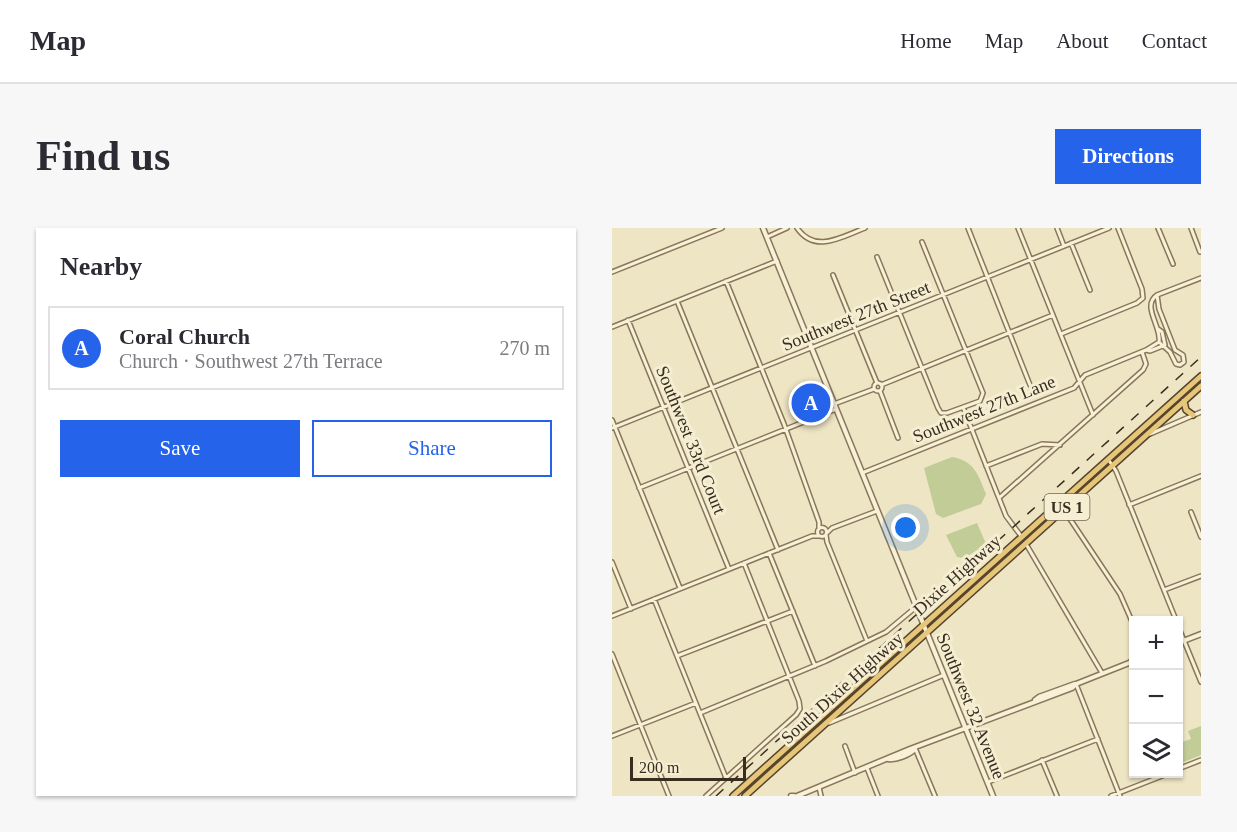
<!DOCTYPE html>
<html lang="en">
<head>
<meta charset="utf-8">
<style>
  :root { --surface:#fff; --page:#f7f7f7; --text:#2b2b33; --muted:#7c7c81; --line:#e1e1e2; --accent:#2563eb }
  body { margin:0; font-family:"Times New Roman",serif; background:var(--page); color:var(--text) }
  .controls { position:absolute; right:18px; bottom:18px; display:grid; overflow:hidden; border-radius:0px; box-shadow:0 2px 4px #0004 }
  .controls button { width:54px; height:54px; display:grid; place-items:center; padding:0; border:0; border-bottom:2px solid var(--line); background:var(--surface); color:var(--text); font:30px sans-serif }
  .scale { position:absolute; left:18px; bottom:15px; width:116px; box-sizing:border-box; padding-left:6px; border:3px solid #382d1e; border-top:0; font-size:16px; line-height:21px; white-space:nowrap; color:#382d1e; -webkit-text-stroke:4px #f5eed3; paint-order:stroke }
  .you { position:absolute; left:294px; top:300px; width:21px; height:21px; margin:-15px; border:4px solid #fff; border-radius:50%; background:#1a73e8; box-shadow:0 0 0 9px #1a73e833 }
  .badge { display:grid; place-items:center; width:39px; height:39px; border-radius:50%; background:var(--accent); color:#fff; font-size:20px; font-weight:700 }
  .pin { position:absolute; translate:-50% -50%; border:3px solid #fff; box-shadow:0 2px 6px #0006 }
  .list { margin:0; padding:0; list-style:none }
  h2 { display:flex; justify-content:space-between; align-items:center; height:78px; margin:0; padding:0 24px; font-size:26px }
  h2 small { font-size:20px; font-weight:400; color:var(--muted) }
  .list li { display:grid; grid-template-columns:39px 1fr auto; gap:18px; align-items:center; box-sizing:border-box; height:84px; margin:0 12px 12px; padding:0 12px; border:2px solid var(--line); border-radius:0px }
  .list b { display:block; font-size:22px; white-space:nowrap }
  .list p { margin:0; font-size:20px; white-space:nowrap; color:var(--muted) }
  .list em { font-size:20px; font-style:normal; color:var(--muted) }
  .actions { display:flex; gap:12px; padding:18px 24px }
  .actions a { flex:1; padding:14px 0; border:2px solid var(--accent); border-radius:0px; text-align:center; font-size:21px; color:var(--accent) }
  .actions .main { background:var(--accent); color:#fff }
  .icon { flex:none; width:33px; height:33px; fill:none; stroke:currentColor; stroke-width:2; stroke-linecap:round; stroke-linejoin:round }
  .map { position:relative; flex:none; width:589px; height:568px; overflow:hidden; border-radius:0px }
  header { display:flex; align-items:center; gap:36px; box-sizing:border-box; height:84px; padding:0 30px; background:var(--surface); border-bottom:2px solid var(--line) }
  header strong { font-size:28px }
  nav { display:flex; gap:33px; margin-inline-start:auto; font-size:21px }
  .intro { display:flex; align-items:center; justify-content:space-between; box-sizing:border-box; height:144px; padding:0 36px }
  h1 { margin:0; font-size:42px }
  .button { padding:15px 27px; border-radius:0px; background:var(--accent); color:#fff; font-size:21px; font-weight:700 }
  main { display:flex; gap:36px; padding:0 36px }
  aside { flex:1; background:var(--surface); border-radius:0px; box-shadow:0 2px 4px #0004 }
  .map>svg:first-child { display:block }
</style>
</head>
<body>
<header>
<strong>Map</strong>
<nav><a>Home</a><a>Map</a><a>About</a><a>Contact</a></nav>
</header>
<div class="intro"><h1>Find us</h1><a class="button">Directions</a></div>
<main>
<aside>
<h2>Nearby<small></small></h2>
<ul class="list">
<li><span class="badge">A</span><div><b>Coral Church</b><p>Church · Southwest 27th Terrace</p></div><em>270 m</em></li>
</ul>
<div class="actions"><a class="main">Save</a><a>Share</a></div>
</aside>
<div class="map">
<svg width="589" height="568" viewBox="0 0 589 568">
  <rect width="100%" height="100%" fill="#eee5c4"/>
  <path fill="#c1cc97" d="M340,229C363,233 366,247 374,266L369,276L331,290L324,286L312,240Z
    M365,295L374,316L353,330L345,329L334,307Z
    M589,498V527L567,536V515L579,511L576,503Z"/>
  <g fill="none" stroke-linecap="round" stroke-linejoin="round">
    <defs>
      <path id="minor" d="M185,0C203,26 229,9 253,0
        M356,0L418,157
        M406,0L481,187
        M445,0L452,18
        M546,0L561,36
        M579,0L588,24
        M155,9L175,0
        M459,15L478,62
        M265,29L326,180L329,185H335L368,173L371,165L310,14
        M0,44L110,0
        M221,47L265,155
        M114,53L172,196L207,294V301
        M545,67L547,81L563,122L571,127L572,134L568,137L564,136L558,124L547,114
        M65,73L166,322
        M16,92L117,341
        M0,99L165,33
        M546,101L550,104L553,117L538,123L534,122L547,114
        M449,106L525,75L531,70L530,61L506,0
        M547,114C550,99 529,78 545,67L589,50
        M262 159a4 4 0 1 1 8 0a4 4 0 1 1-8 0Z
        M269,157L441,87
        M268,163L286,210
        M222,176L262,161
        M351,179L394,288L409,308
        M0,192L68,360
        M0,200L497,0
        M538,206L589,184
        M496,231L504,243L564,392
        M374,238L430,216L448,217
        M250,245L462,160L473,147L534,122
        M27,260L224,181
        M387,270L531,142L534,136L530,124
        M517,277L589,248
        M452,282L508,366L522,398
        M579,284L589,309
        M205.5 304a4.5 4.5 0 1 1 9 0a4.5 4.5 0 1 1-9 0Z
        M215,305L220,300L265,283
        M214,307L215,314L255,413
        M414,316L490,445
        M157,325L203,438
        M0,334L19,381
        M552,362L589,348
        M42,371L114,550
        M0,388L200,308H207
        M566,398L589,454
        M0,426L57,568
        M65,428L181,383
        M518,434L522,443
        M464,456L508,568
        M88,485L214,433L274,404L304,379
        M217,495L332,447
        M0,508L84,475
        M233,518L243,545
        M303,520L323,568
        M430,532L445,568
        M255,540L266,568
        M566,541L589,532
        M376,554L486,511
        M207,559L209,568
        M94,568L184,487L188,481L187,473L132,335
        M499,568L555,546"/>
      <path id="tertiary" d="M151,0L381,568
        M566,415L589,406
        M423,472L427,469L463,456
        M276,531C284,532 297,527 303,521
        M179,568H182
        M185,568L298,521L460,460L464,456L522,433"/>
      <path id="trunk" d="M572,173L574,182L581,187
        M121,568L589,148
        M133,568L589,158"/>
    </defs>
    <use href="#minor" stroke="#88775a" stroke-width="6"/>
    <use href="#tertiary" stroke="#88775a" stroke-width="7"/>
    <use href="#trunk" stroke="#56442e" stroke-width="8"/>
    <use href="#minor" stroke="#f8f1d7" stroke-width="3"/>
    <use href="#tertiary" stroke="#f8f1d7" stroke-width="4"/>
    <use href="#trunk" stroke="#e6c678" stroke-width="5"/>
    <path stroke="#382d1e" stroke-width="1.5" stroke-dasharray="10 10" stroke-linecap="butt" d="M104,568L589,129"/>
  </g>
  <g text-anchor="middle" stroke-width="6" stroke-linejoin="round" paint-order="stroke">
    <rect fill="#f5eed3" stroke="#716754" stroke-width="1.5" x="432.5" y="266" width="45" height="26" rx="4.5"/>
    <g font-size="16" font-weight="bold" fill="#382d1e">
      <text x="455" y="285">US 1</text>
    </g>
    <g font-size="18" fill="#382d1e" stroke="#f5eed3">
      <text transform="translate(244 88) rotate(-22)" y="6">Southwest 27th Street</text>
      <text transform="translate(372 181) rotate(-22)" y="6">Southwest 27th Lane</text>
      <text transform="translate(79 212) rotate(68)" y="6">Southwest 33rd Court</text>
      <text transform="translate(345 347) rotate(-42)" y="6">Dixie Highway</text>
      <text transform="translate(230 460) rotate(-42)" y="6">South Dixie Highway</text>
      <text transform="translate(359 478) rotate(68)" y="6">Southwest 32 Avenue</text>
    </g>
  </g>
</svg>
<div class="controls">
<button>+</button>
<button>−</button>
<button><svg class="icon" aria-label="layers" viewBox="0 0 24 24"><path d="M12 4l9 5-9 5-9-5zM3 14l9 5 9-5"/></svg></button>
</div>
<div class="scale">200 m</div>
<div class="you"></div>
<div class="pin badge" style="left:199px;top:175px">A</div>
</div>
</main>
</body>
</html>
